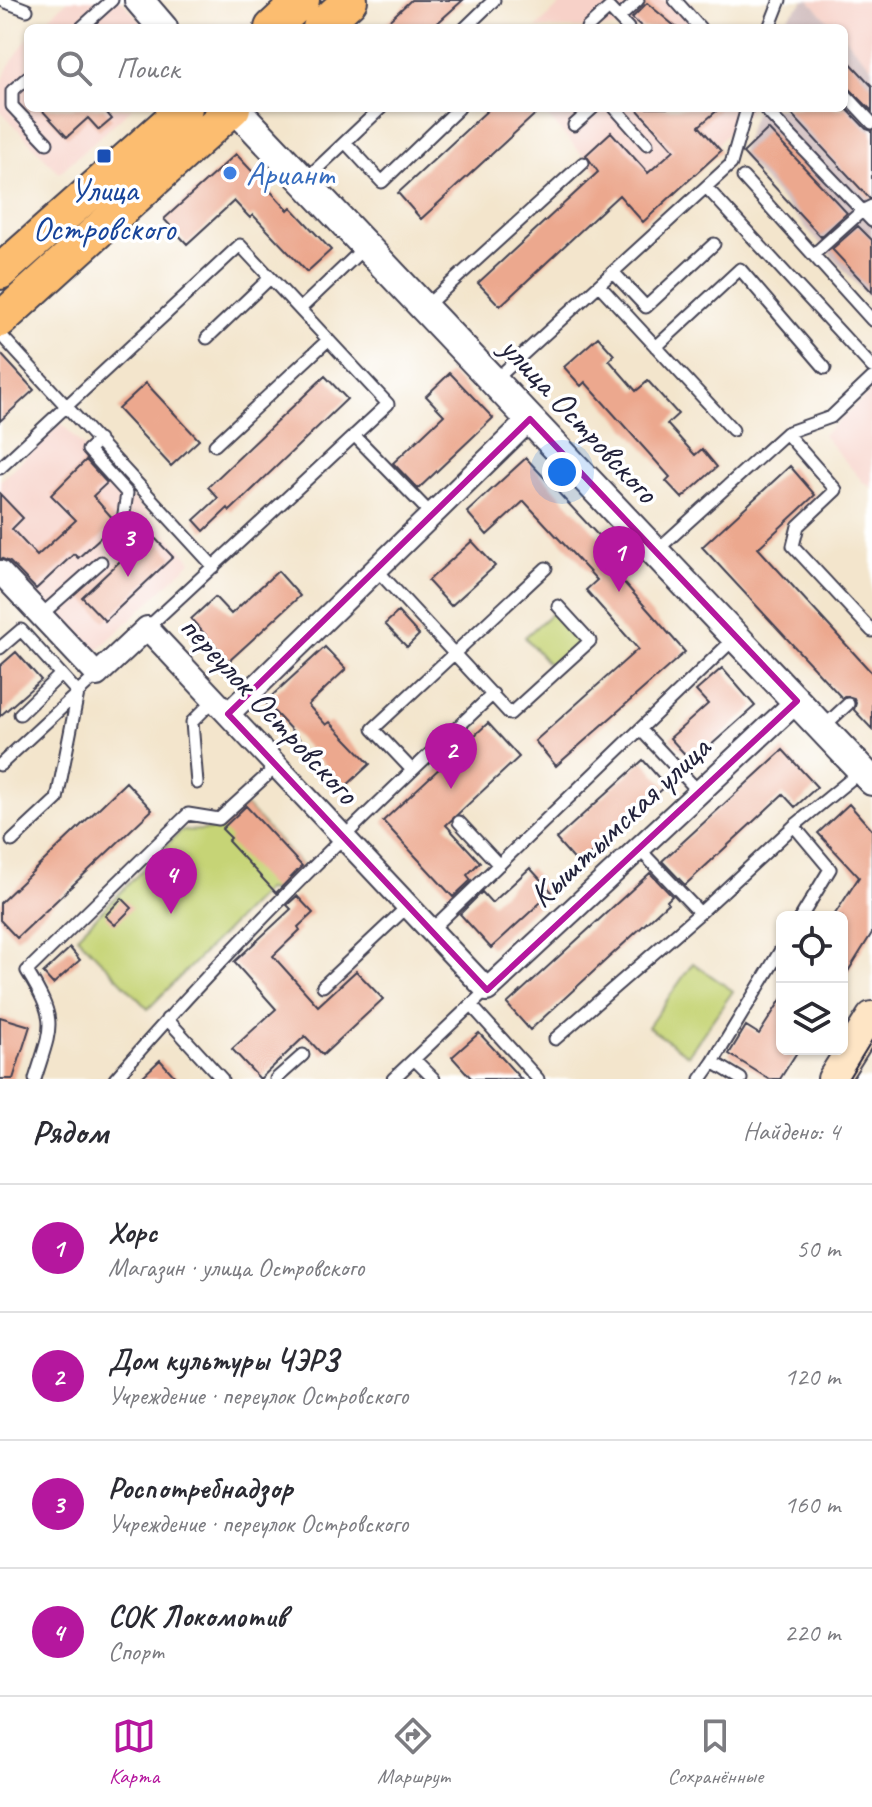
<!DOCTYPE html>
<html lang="ru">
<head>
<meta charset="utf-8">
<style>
  :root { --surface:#fff; --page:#f7f7f7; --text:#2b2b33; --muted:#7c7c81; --line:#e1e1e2; --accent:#b5179e }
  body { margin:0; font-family:Caveat,sans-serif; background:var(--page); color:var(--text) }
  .controls { position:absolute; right:24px; bottom:24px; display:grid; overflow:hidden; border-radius:12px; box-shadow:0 2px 6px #0004 }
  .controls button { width:72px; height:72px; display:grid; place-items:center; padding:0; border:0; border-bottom:2px solid var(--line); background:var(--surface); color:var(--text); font:40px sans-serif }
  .you { position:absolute; left:562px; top:472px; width:28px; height:28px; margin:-20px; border:6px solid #fff; border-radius:50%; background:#1a73e8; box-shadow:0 0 0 12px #1a73e833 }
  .badge { display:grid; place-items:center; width:52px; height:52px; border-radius:50%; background:var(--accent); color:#fff; font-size:26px; font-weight:700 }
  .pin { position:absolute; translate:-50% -66px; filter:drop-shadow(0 2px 4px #0008) }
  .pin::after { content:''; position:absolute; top:42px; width:28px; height:24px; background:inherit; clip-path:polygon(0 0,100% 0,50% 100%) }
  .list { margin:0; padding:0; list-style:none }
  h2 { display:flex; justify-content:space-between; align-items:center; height:104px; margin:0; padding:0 32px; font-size:34px }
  h2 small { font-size:26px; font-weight:400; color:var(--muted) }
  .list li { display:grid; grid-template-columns:52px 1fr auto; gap:24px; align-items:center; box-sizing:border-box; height:128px; padding:0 32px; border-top:2px solid var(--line) }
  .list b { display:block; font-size:30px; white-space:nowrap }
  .list p { margin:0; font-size:26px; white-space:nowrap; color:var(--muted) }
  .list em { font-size:26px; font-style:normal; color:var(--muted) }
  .icon { flex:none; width:44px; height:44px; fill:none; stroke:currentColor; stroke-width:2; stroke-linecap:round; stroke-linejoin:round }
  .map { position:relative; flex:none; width:872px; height:1079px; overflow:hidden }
  .search { position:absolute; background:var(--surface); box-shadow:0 2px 6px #0004; left:24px; right:24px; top:24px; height:88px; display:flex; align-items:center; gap:20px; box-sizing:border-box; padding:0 28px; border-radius:12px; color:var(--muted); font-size:30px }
  .sheet { height:616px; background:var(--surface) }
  nav { display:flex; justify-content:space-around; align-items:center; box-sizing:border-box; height:112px; border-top:2px solid var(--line); background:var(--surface); font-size:22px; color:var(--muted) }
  nav a { display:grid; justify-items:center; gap:4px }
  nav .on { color:var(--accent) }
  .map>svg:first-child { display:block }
</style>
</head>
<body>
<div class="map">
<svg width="872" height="1079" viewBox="0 0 872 1079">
  <rect width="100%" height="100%" fill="#fff"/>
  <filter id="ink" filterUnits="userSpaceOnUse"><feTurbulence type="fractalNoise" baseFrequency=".0125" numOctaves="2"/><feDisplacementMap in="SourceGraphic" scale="16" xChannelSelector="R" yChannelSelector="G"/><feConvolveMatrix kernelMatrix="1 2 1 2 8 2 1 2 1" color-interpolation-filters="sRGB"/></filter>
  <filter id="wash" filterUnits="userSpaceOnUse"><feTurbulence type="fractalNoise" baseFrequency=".006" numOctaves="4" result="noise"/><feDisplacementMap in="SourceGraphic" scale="32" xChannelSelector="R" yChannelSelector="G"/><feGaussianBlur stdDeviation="1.8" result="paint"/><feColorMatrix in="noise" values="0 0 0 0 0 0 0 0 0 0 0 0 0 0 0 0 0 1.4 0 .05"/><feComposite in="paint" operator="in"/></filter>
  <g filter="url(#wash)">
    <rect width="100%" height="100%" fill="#f3e5cc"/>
    <path fill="#f7d1c8" d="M68,0H121L147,28H37Z
      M565,0H688L713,28H536Z
      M809,0H872V67L844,37V28H835Z
      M28,38V108H132L59,173L0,110V87L8,67Z
      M540,108H752L643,222Z
      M872,390V487L863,482L823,435Z
      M61,423L192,561L93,655L0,558V481Z"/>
    <path fill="#d2bfc0" d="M805,0H809L835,28H783L787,17Z
      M844,37L872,67V301L740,154L756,108H844Z"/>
    <path fill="#c6d476" stroke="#747b58" stroke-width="2" d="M554,611L581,640L551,667L525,637Z
      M246,806L302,866L275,891L266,890L148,1009L77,936L181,831L222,829Z
      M693,963L733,991L688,1055L648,1027Z"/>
    <g id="blocks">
      <path fill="#eca88e" d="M411,0H463L432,28H381Z
        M647,3L677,28H643L632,18Z
        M844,56L872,86V111L844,83Z
        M40,108H103L112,119L99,130L88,118L67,137Z
        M490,108H542L421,219L398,193Z
        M636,108H720L699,126L721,151L643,222L619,195L500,306L478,283L598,172L586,155L611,132L648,173L674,150Z
        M786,108H846L866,129L872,131V198H869Z
        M768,129L847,213L821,237L743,153Z
        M236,154L288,210L291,207L331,250L307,272L253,215L250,218L234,201L187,244L164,219Z
        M858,226L872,240V292L832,249Z
        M598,337L614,355L609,360L636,391L648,381L678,414L667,424L695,455L702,449L717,467L682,498L666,481L670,477L585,382L581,386L564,367Z
        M0,353L34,390L0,421Z
        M450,373L493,418L418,489L393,463L444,415L426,396Z
        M325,376L347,399L230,511L228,508L204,531L194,520L218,498L208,487Z
        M146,383L199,440L171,466L118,409Z
        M526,458L607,545L598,553L685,652L556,766L535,741L638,649L586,590L597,580L524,501L487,535L467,512Z
        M86,460L107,483L93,496L114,520V525L78,558L74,554L36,589L10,562L0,558V494L23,518L12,529L37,556L76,520L51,495Z
        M790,466L815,495L758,548L872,673V729L854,710L856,703L854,698L847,696L842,698L702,547Z
        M150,533L173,557L105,621L82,597Z
        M472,541L495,566L451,606L428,581Z
        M278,571L300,596L229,661L191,619L215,597L231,614Z
        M398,612L419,635L407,647L385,624Z
        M325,647L346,669L308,705L326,725L330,722L370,764L345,787L265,702Z
        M16,652L41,680L0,716V666Z
        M722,668L755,706L692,762L670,738L708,704L696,691Z
        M488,723L519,757L446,825L480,862L467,875L471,880L453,897L383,821Z
        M783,750L817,787L795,807L783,794L685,885L662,861Z
        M643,760L666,786L579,865L556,839Z
        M126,782L152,810L17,938L0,920V903Z
        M849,804L872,830V933L842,981V917H833L859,877L818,833Z
        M246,806L302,866L276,893L228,841L231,838L222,829Z
        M170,850L180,860L164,877L153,867Z
        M530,868L552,892L491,948L460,914L482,892L492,903Z
        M650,873L672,896L667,901L668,903L530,1030L507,1004Z
        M297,896L313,913L298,927L300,930L273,956L318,1006L356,971L383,999L323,1055L305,1036L260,1079L232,1049L276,1009L234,962L291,909L287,905Z
        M122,898L132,908L115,925L105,916Z
        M70,948L80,960L53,984L43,973Z
        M782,998V1049H799L780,1079H769L729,1054L746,1026L759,1034Z
        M0,1017L30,1026L13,1079H0Z
        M479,1033L493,1048L521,1079H472L452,1057Z
        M160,1060L177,1079H140Z"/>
    </g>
  </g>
  <g filter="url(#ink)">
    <use href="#blocks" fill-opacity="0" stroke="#413f51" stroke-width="2"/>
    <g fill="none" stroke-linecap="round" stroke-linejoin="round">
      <defs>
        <path id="service" d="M1,0L27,10
          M675,0L700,28
          M619,18L638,0
          M81,28L112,0
          M465,28L494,0
          M587,28L609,8L628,28
          M769,28L780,0
          M28,77L12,91V106L47,143
          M844,93L872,123
          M615,108L647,144
          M765,109L872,221
          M574,125L593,108
          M345,142L382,182L459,108
          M743,177L872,320
          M305,180L381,108
          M706,187L872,367
          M813,255L862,211L872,206
          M613,272L646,307L714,244
          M599,285L733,430
          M425,307L583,163
          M300,309L366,246
          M0,334L214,567
          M207,338L270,278
          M656,347L740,269L825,368
          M495,380L731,164L747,108
          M786,433L836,490L798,526L793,546L872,631
          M354,435L432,515
          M99,440L88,450L127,493L122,527
          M215,445L328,340
          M0,468L240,245L388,404L147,628
          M656,551L786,433L831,417L872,378
          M376,569L510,714L590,641L558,606
          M40,616L101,562
          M0,648L21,630L78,693L57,799L12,841
          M20,714L61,674
          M822,728L848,704
          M640,729L699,792
          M0,765L97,675
          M412,770L373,729L546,568
          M197,783L192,722L215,699
          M459,822L499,865
          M639,849L700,913L794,826
          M801,917L830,869L794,826L861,771
          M431,930L736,637
          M323,986L408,906
          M471,1005L538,1079
          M167,1019L222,1079
          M555,1039L700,913
          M414,1059L434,1079
          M713,1062L782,948
          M35,1079C52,1025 58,1022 27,971L188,814L219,819L277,766
          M115,1079C233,942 362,817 493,694
          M276,1079L303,1055
          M393,1079L487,990
          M701,1079L713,1062L741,1079"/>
        <path id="minor" d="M0,572L97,675L147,628L487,990L797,701
          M228,714L530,419"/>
        <path id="tertiary" d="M139,0L163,28
          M235,108L872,781"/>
        <path id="secondary" d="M833,1079L872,1017"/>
        <path id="primary" d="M272,28L302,0
          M320,28L350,0
          M0,272L185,108
          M0,320L233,108"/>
      </defs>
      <use href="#service" stroke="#413f51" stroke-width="15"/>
      <use href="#minor" stroke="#413f51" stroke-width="26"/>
      <use href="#tertiary" stroke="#413f51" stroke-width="32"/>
      <use href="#secondary" stroke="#413f51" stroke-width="34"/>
      <use href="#primary" stroke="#413f51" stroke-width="38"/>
      <use href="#service" stroke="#fff" stroke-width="11"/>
      <use href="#minor" stroke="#fff" stroke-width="22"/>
      <use href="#tertiary" stroke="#fff" stroke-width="28"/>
      <use href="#secondary" stroke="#fee5c5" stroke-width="30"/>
      <use href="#primary" stroke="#fcbd6f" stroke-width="34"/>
      <path stroke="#22223b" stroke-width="2" d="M848,1079L872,1040"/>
    </g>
  </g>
  <path fill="none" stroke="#b5179e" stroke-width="6" stroke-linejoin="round" d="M530,419L797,701L487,990L228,714Z"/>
  <rect fill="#1a4fb4" stroke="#fff" stroke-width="3" x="96" y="148" width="16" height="16" rx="4"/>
  <circle fill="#3f7fe0" stroke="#fff" stroke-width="3" cx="230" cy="173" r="8"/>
  <g text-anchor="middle" stroke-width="7" stroke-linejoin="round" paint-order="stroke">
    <g font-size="34" fill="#366cbe" stroke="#fff" text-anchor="start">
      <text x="246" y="185">Ариант</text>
    </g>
    <g font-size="34" fill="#164399" stroke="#fff">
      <text x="104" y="201">Улица<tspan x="104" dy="39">Островского</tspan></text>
    </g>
    <g font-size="34" fill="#22223b" stroke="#fff">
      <text transform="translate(580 419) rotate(47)" y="12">улица Островского</text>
      <text transform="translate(270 709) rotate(47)" y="12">переулок Островского</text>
      <text transform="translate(619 821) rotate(-43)" y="12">Кыштымская улица</text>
    </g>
  </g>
</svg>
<div class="controls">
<button><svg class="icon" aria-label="locate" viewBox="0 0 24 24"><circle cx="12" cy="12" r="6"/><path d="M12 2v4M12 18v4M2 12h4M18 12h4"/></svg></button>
<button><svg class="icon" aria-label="layers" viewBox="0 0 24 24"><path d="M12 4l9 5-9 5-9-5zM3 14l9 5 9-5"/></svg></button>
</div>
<div class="you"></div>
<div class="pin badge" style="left:619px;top:592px">1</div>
<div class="pin badge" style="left:451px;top:789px">2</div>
<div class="pin badge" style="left:128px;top:577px">3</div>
<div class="pin badge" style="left:171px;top:914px">4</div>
<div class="search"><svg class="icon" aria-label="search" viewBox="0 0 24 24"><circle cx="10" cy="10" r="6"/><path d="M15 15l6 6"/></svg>Поиск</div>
</div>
<section class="sheet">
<h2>Рядом<small>Найдено: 4</small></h2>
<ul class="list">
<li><span class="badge">1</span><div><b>Хорс</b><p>Магазин · улица Островского</p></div><em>50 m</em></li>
<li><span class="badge">2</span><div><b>Дом культуры ЧЭРЗ</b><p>Учреждение · переулок Островского</p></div><em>120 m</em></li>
<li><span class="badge">3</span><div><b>Роспотребнадзор</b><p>Учреждение · переулок Островского</p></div><em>160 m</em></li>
<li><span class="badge">4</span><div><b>СОК Локомотив</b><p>Спорт</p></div><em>220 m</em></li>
</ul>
</section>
<nav>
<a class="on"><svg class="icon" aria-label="map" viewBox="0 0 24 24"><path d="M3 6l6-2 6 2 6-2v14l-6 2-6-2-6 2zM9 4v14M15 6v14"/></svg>Карта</a>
<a><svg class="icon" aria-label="directions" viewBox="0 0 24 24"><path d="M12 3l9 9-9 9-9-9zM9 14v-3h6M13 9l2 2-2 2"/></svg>Маршрут</a>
<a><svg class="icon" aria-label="saved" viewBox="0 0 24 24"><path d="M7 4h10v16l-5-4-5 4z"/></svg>Сохранённые</a>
</nav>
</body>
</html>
